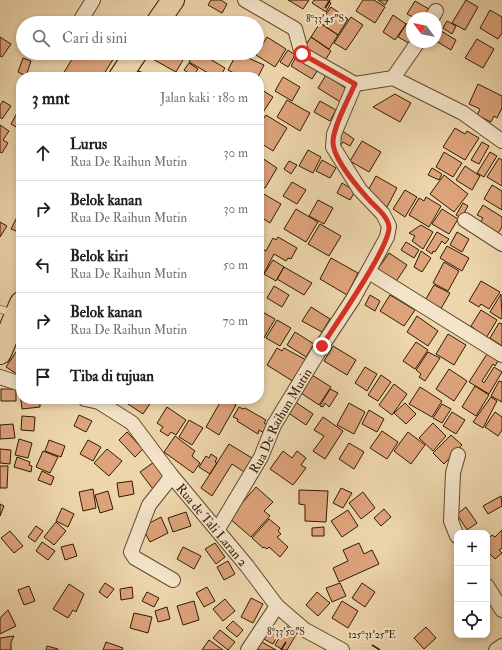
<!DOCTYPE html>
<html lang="id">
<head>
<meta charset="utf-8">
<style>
  :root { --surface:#fff; --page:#f6f6f6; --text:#202124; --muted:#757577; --line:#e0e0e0 }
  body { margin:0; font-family:"IM FELL Double Pica",serif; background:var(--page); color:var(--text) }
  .controls { position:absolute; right:12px; bottom:12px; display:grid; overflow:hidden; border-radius:8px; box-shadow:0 2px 6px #0003 }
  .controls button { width:36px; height:36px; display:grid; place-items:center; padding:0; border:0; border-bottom:1px solid var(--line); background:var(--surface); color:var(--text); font:20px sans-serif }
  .compass { position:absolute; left:406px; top:12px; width:36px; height:36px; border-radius:50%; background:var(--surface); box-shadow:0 2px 6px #0003; rotate:302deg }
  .stop { position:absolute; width:12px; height:12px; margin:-9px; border:3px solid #d93025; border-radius:50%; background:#fff }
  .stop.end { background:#d93025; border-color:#fff; box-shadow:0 1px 4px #0008 }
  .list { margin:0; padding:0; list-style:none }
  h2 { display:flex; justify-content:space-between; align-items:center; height:52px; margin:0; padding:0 16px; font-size:17px }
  h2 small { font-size:13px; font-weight:400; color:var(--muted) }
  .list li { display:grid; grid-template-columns:26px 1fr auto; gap:12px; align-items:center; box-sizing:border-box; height:56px; padding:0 16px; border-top:1px solid var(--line) }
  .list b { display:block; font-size:15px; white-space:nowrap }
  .list p { margin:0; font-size:13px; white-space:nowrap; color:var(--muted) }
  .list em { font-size:13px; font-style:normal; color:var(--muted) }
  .icon { flex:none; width:22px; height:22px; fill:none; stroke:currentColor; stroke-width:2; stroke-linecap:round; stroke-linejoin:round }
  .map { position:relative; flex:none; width:502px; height:650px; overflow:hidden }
  .search { position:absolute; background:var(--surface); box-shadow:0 2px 6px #0003; left:16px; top:16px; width:248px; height:44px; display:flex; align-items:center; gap:10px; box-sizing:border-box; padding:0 14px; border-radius:22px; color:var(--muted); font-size:15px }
  .panel { position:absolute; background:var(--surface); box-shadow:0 2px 6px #0003; left:16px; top:72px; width:248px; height:332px; border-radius:16px }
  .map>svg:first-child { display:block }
</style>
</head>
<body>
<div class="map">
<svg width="502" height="650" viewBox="0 0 502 650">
  <rect width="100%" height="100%" fill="#eed6ac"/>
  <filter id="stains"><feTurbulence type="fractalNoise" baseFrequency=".005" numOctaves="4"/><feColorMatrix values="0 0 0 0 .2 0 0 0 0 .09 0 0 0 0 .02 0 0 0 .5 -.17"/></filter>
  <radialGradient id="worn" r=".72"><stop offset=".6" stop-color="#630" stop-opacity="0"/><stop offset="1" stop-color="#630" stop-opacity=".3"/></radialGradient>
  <path fill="#dea37b" stroke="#2f1b04" d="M211,0H221L227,4L222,13L208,5Z
    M288,0H309L303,9Z
    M314,0H327L331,3L326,12L312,3Z
    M363,0H374L385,7L375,23L356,11Z
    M378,0H388L385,5Z
    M466,0L478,7L465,30L452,23Z
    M415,1L429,9L423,18H415L407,14Z
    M331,7L348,19L338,35L320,23Z
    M490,10L502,17V33L498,39L480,28Z
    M393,15L406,24L395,40L383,32Z
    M351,17L363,25L346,50L334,43Z
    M447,21L456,26L452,34L443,28Z
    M320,23L338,35L329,49L311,37Z
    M407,23L412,26V45L398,37Z
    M257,31L262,34L257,43Z
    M441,31L456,40L451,50L436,41Z
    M0,37L11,44L2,57L0,56Z
    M267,37L286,49L275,67L256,55Z
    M311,37L331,51L324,62L303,49Z
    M477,39L494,49L483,68L465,58Z
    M288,50L295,55L288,67L280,62Z
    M76,53H107L114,58L102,77H61Z
    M152,53H187L176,72L149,57Z
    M195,53H200L225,68L220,77H215L189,62Z
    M237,53L264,65L258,77H242L228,70Z
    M297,55L319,68L312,79L291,66Z
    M23,58L31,61L26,76L18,72Z
    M189,63L198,69L193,76L184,70Z
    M139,71L151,77H136Z
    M199,72L207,77H196Z
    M326,75L350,91L342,103L318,88Z
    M283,77L300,87L292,101L275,91Z
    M478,84L502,96V108L497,118L494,116L491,122L477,115L480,109L469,104Z
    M259,88L273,97L262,114L259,112Z
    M395,94L411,103L400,122L373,107Z
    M287,100L310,113L300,131L277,117Z
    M3,101L11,106L2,119L0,117V105Z
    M320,101L336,110L330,121L314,112Z
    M17,113L21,116V130L11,124Z
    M266,115L287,128L273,151L259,142V125Z
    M0,125L9,131L3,140L8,143L2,153L0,152Z
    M455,128L465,134L467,131L479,138L465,160L443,147Z
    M341,130L354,139L350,146L343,142L340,146L334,142Z
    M362,141L381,152L369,172L350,161Z
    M482,142L489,146L479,164L471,160Z
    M308,150L321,157L313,173L299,166Z
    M444,152L462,163L453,177L436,167Z
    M490,152L497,156L484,177L477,173Z
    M259,156L277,168L265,188L259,184Z
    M499,158L502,160V186L487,177Z
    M322,160L336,168L330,178L316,171Z
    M289,161L297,165L291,174L284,169Z
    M465,166L480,176L472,190L456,180Z
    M432,168L442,174L439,180L428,175Z
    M444,175L468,194L454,212L430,194Z
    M376,176L397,188L387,207L366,194Z
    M292,182L306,190L297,204L283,196Z
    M342,183L355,191L350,200L337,193Z
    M492,185L502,191V210L484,199Z
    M405,190L417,197L405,217L393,209Z
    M262,193L281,204L270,223L259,216V197Z
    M426,197L441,206L429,227L409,215L419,198L424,201Z
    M318,200L333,208L324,224L309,216Z
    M463,203L468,206L461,218L456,215Z
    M483,205L502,217V227L497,235L479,224L483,218L477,215Z
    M296,209L318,222L306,242L284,229Z
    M442,209L458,219L449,234L432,224Z
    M19,213L21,214V233L11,229Z
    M0,222L7,226L0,237Z
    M320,224L341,236L329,256L308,244Z
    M421,225L433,232L423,249L412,241L415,236L409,233Z
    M437,232L449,239L445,244L442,241L435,252L433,251L432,254L426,250Z
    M457,232L469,239L462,252L450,245Z
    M278,237L297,248L291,259L288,258L286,261L274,254L264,273L259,270V247L266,251L273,238L276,240Z
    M406,242L419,250L414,258L401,250Z
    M447,246L469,258L462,271L440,258Z
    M421,251L431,258L422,272L414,267Z
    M389,253L407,265L395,283L377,270Z
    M331,258L358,273L347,295L320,279Z
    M273,260L284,267L276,281L264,274Z
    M444,262L459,271L448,291L433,283Z
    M284,267L312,283L304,295L277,279Z
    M481,281L500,292L489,309L481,304L479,307L469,301Z
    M434,285L450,293L439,312L423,304Z
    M274,286L289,295L282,307L267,298Z
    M501,294L502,318L501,319L490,312Z
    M370,295L380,301L375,311L365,305Z
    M390,295L415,310L404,326L380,311Z
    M311,307L330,319L322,332L302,321Z
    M259,310L275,319L264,338L259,336Z
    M481,310L497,320L485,340L473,333L475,329L471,326Z
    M417,316L438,331L428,346L407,332Z
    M277,320L291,328L280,346L266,338Z
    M499,323L502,324V346L490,338Z
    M295,332L314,344L306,357L287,345Z
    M448,334L466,345L454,365L436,354Z
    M416,342L428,350L415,369L403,361Z
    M333,346L356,360L347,375L324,361Z
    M277,348L282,351L284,348L308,361L294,382L267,365Z
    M16,352L21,355L20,376L6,367Z
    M428,352L440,358L425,381L419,377L421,374L416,370Z
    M487,354L498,361L495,366L493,364L482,381L484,383L494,367L502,372L489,394L469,382Z
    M365,367L377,374L367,391L355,383Z
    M449,369L467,381L454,401L436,389Z
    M312,375L331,387L319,405L301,393Z
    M381,375L391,382L378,401L368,395Z
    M499,381L502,382V402L491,396Z
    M394,384L407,394L392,415L379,405Z
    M475,386L489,395L476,416L462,407Z
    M420,387L442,401L432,417L409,404Z
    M1,389H16V401H1Z
    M330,389L338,393L329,407L325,403L323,407L320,406Z
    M20,392L21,399H40V407L22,409Z
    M491,397L497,401L483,428L473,422Z
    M127,399H153L143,414L125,402Z
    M222,399H226L236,405L219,435L206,427Z
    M294,401L313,414L306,425L287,412Z
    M349,403L365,412L354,434L337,425Z
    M405,403L416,414L406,424L394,413Z
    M442,404L451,409L442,423L433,418Z
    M167,407L186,420L176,435L171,432L168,436L160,431L163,427L157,423Z
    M239,407L243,409L245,408L266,420L264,423L269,426L264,433L259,430L258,434L237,421L238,419L233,417Z
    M369,410L384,419L377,432L362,424Z
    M452,412L465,420L456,434L443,426Z
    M495,412L502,417V430L498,436L485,427Z
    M79,415L92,421L86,432L74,426Z
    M22,416L35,417L34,431L21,430Z
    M323,417L343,431L325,459L313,451L324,436L314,430Z
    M189,420L203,428L192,445L179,437Z
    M433,423L446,436L433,451L419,438Z
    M13,424L15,438L0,439V425Z
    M382,431L398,442L387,459L370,448Z
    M127,432L143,449L135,457L119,440Z
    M408,432L425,445L411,464L394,451Z
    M451,435L462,445L444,464L433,453Z
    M175,436L195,451L192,456L200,463L193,473L164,452Z
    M19,439L32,443L28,458L15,455Z
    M49,440L65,446L61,457L45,451Z
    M88,440L101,447L93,461L80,454Z
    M349,443L364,452L354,469L339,459Z
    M229,444L252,458L244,472L232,464L212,496L201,488Z
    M0,449L11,450L10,464L0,463Z
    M107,449L122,461L109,476L94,463Z
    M43,451L58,457L50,473L36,467Z
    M283,451L292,458L297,451L306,458L301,465L306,468L293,485L270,469Z
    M211,454L217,458L215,462L217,463L210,474L199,467L206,456L209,458Z
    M17,457L30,462L29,465L32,466L31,472L14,467Z
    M154,462L167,479L153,489L140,472Z
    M0,466H8L7,488H0Z
    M42,471L54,477L51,485L38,480Z
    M132,481L134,494L119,497L117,483Z
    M256,487L273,502L264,511L270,516L251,537L229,518Z
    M341,488L352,493L343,508L333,503Z
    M93,489L96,508L83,511L79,492Z
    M299,490L328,491L326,522L305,521V505L299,504Z
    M108,491L113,509L100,513L95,495Z
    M363,492L375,508L361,519L349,503Z
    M501,496L502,506L488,514L483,506Z
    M0,504L4,506L0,516Z
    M466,507L477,523L467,530L457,514Z
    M62,508L74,514L68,527L56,521Z
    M384,509L391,517L381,526L374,518Z
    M348,510L358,526L342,537L331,521Z
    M186,512L191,526L173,532L168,518Z
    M161,517L168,533L150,542L142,527Z
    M269,519L280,528L278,531L281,534L277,537L288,547L280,557L269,547L267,549L264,547L263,548L252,538Z
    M56,522L66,531L54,545L44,537Z
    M36,526L43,531L35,542L28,537Z
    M324,527V536H312V528Z
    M502,530V548L499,550L502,553L495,559L487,551V540L492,535L495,537Z
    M10,531L23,546L14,553L1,538Z
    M42,542L55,551L48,560L36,551Z
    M215,543L225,557L216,564L205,549Z
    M359,543L364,554L372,550L379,564L339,582L333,568L348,561L343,550Z
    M73,544L77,556L65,560L61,547Z
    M183,547L201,556L194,569L177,559Z
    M228,561L235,574L224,580L217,567Z
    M105,583L114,589L107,598L99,592Z
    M340,583L346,596L332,602L326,588Z
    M362,583L375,592L365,607L352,598Z
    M69,584L84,594L76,612L73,610L68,618L53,609Z
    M29,586L35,601L24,605L18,590Z
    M132,587L133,598L121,600L120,589Z
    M207,587L215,601L204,607L196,593Z
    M147,592L159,598L154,607L142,601Z
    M317,592L330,603L318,616L306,605Z
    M251,598L263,604L253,623L241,617Z
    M225,599L235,611L223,621L213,609Z
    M194,601L199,620L183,625L177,606Z
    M342,601L358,611L348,628L332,618Z
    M167,607L170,619L158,622L155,611Z
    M8,610L16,626L0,634V618Z
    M134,613L152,617L148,633L130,628Z
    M233,621L243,630L237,637L226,628Z
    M268,624L280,631L273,644L260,637Z
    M286,626L297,633L287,650H283L275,645Z
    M426,627L436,638L424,649L414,638Z
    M220,630L235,642L228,650L213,638Z
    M14,636L11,642V650H0V638Z
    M209,640L223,650H202Z
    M106,642L123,648L122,650H103Z
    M262,642L276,650H257Z
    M47,646L58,649V650H46Z"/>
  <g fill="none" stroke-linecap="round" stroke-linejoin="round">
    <defs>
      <path id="service" d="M0,309L15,314"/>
      <g id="minor">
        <path d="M432,18L436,11"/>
        <path d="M79,23L93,0"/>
        <path d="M393,78L418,42"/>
        <path d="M355,84L393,78L463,113L502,141"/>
        <path d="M465,220L502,244"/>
        <path d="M369,272L502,355"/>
        <path d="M0,377L21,384"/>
        <path id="s1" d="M85,399L99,402L132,423L171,475L247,566L277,606L305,630L342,650"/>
        <path d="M171,475L168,481L149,505L131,552L135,558L173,580"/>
        <path id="s2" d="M218,529L261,457L274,425L322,346L353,299L387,237L389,226L383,214L360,190L333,147L334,134L355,84L302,54L295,29L245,0"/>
        <path d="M457,536L451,521L453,473L458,455"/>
        <path d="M487,586L502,610"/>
        <path d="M248,650L277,606"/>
        <path d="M496,650L502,646"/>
      </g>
      <path id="primary" d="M157,23L173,0
        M120,77L136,53
        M0,353L21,303"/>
    </defs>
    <use href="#service" stroke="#5f4a2e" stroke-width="8"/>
    <use href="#minor" stroke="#5f4a2e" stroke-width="16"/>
    <use href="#primary" stroke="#2f1b04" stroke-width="24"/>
    <use href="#service" stroke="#f4e4c9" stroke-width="7"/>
    <use href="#minor" stroke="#f4e4c9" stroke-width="14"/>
    <use href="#primary" stroke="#eed6ac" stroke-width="22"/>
  </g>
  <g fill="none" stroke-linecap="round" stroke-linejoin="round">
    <path stroke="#d93025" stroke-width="5" d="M302,54L355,84C348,100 334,125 333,141C332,158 360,190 371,202C378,209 388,217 389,227C390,247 335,325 322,346"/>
  </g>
  <path fill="none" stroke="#2f1b04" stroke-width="1.5" d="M325,8L330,0M372,645L380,650M281,650L286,642"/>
  <g text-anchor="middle" stroke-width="4" stroke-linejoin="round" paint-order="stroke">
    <g font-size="13" fill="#2f1b04" stroke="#f4e4c9">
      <text dy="5" stroke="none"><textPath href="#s2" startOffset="125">Rua De Raihun Mutin</textPath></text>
      <text dy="5" stroke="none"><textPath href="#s1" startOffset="183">Rua de Tali Laran 2</textPath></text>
    </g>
  </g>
  <g font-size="10" text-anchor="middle" fill="#2f1b04" stroke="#f4e4c9" stroke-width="4" stroke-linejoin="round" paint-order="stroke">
    <text x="325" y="22">8°33'45"S</text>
    <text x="286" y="635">8°33'50"S</text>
    <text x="372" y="638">125°31'25"E</text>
  </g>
  <rect width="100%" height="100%" filter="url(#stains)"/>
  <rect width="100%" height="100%" fill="url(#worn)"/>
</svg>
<div class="controls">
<button>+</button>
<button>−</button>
<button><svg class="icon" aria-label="locate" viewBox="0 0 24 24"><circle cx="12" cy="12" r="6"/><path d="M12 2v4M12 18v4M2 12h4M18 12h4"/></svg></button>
</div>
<svg class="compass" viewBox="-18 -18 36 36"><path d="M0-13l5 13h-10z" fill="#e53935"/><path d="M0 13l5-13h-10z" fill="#757577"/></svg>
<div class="stop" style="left:302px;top:54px"></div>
<div class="stop end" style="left:322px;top:346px"></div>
<div class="search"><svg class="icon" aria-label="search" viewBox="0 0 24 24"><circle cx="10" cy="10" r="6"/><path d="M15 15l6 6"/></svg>Cari di sini</div>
<section class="panel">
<h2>3 mnt<small>Jalan kaki · 180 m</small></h2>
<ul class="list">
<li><svg class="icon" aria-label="ahead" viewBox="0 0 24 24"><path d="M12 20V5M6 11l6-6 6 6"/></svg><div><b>Lurus</b><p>Rua De Raihun Mutin</p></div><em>30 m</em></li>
<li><svg class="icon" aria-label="right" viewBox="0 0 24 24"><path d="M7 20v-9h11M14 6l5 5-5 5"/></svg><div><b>Belok kanan</b><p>Rua De Raihun Mutin</p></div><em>30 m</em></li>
<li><svg class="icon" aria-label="left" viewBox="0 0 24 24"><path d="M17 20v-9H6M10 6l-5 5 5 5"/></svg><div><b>Belok kiri</b><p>Rua De Raihun Mutin</p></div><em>50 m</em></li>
<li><svg class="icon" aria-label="right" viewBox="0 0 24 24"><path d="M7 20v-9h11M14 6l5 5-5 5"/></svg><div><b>Belok kanan</b><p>Rua De Raihun Mutin</p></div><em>70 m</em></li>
<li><svg class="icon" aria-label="arrive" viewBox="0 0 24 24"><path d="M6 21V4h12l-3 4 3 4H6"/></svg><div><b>Tiba di tujuan</b></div></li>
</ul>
</section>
</div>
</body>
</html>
